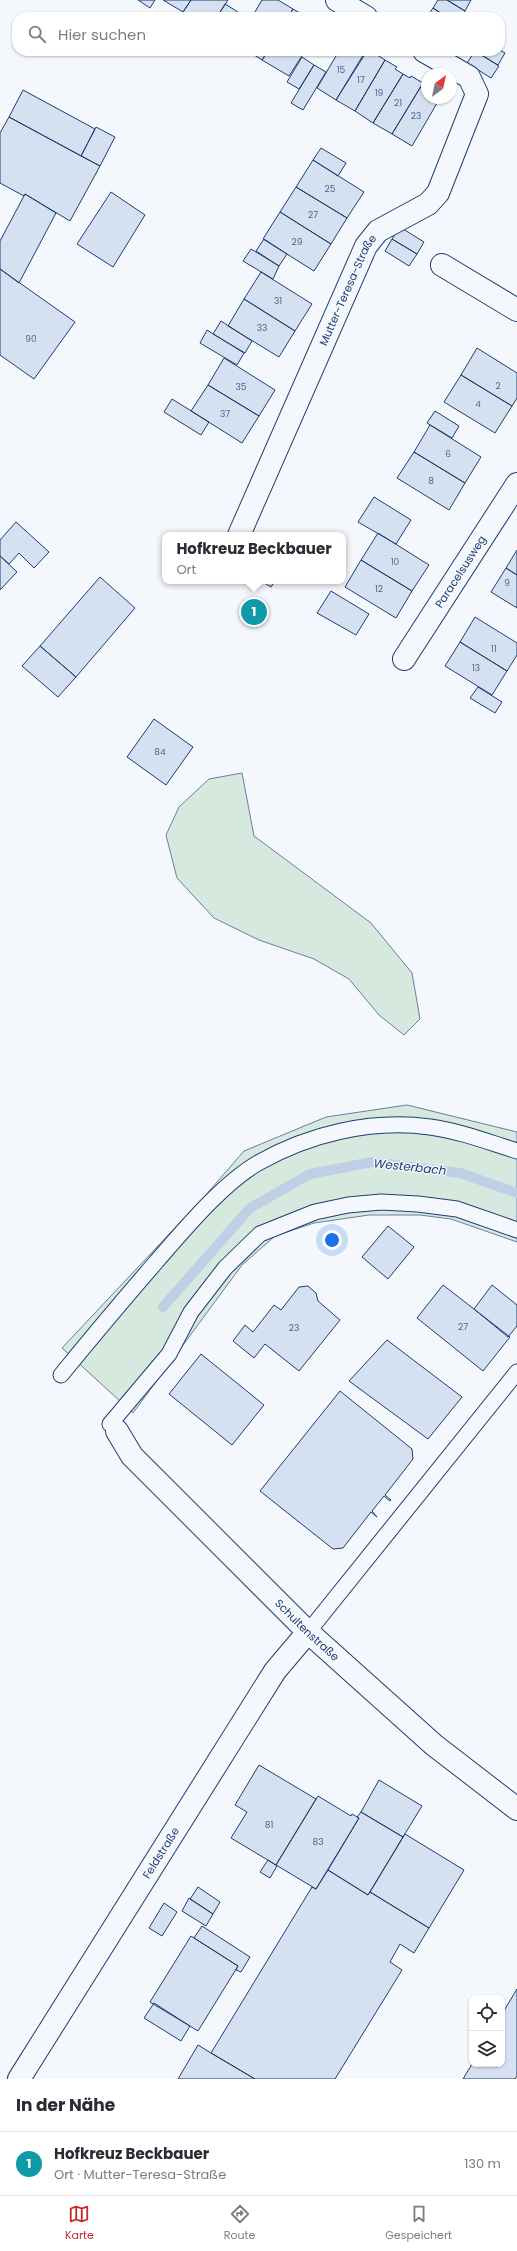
<!DOCTYPE html>
<html lang="de">
<head>
<meta charset="utf-8">
<style>
  :root { --surface:#fff; --page:#f7f7f7; --text:#2b2b33; --muted:#7c7c81; --line:#e1e1e2; --accent:#c62828 }
  body { margin:0; font-family:Poppins,sans-serif; background:var(--page); color:var(--text) }
  .controls { position:absolute; right:12px; bottom:12px; display:grid; overflow:hidden; border-radius:8px; box-shadow:0 1px 3px #0004 }
  .controls button { width:36px; height:36px; display:grid; place-items:center; padding:0; border:0; border-bottom:1px solid var(--line); background:var(--surface); color:var(--text); font:20px sans-serif }
  .compass { position:absolute; left:421px; top:68px; width:36px; height:36px; border-radius:50%; background:var(--surface); box-shadow:0 1px 3px #0004; rotate:33deg }
  .you { position:absolute; left:332px; top:1240px; width:14px; height:14px; margin:-10px; border:3px solid #fff; border-radius:50%; background:#1a73e8; box-shadow:0 0 0 6px #1a73e833 }
  .badge { display:grid; place-items:center; width:26px; height:26px; border-radius:50%; background:var(--accent); color:#fff; font-size:13px; font-weight:700 }
  .pin { position:absolute; translate:-50% -50%; border:2px solid #fff; box-shadow:0 1px 4px #0006 }
  .popup { position:absolute; left:162px; top:532px; width:184px; height:52px; box-sizing:border-box; display:grid; place-content:center; border-radius:8px; background:var(--surface); filter:drop-shadow(0 1px 3px #0005); font-size:13px; white-space:nowrap; color:var(--muted) }
  .popup b { font-size:15px; color:var(--text) }
  .popup::after { content:''; position:absolute; left:50%; top:100%; margin-left:-8px; border:8px solid transparent; border-top-color:var(--surface) }
  .list { margin:0; padding:0; list-style:none }
  h2 { display:flex; justify-content:space-between; align-items:center; height:52px; margin:0; padding:0 16px; font-size:17px }
  h2 small { font-size:13px; font-weight:400; color:var(--muted) }
  .list li { display:grid; grid-template-columns:26px 1fr auto; gap:12px; align-items:center; box-sizing:border-box; height:64px; padding:0 16px; border-top:1px solid var(--line) }
  .list b { display:block; font-size:15px; white-space:nowrap }
  .list p { margin:0; font-size:13px; white-space:nowrap; color:var(--muted) }
  .list em { font-size:13px; font-style:normal; color:var(--muted) }
  .icon { flex:none; width:22px; height:22px; fill:none; stroke:currentColor; stroke-width:2; stroke-linecap:round; stroke-linejoin:round }
  .map { position:relative; flex:none; width:517px; height:2079px; overflow:hidden }
  .search { position:absolute; background:var(--surface); box-shadow:0 1px 3px #0004; left:12px; right:12px; top:12px; height:44px; display:flex; align-items:center; gap:10px; box-sizing:border-box; padding:0 14px; border-radius:16px; color:var(--muted); font-size:15px }
  .sheet { height:116px; background:var(--surface) }
  nav { display:flex; justify-content:space-around; align-items:center; box-sizing:border-box; height:56px; border-top:1px solid var(--line); background:var(--surface); font-size:11px; color:var(--muted) }
  nav a { display:grid; justify-items:center; gap:2px }
  nav .on { color:var(--accent) }
  .map>svg:first-child { display:block }
</style>
</head>
<body>
<div class="map">
<svg width="517" height="2079" viewBox="0 0 517 2079">
  <rect width="100%" height="100%" fill="#f4f7fb"/>
  <path fill="#d7e8df" stroke="#687fa3" d="M242,773L254,836L371,923L412,973L420,1019L404,1035L379,1015L349,979L314,959L259,940L214,918L177,878L166,835L179,807L209,779Z
    M407,1105L517,1132V1242L451,1219L420,1215H369L314,1223L275,1236L242,1265L133,1413L62,1348L204,1197L244,1151L326,1117Z"/>
  <g fill="none" stroke-linecap="round" stroke-linejoin="round">
    <path stroke="#bed0e5" stroke-width="10" d="M163,1307L250,1208L310,1174L372,1162L460,1173L517,1193"/>
  </g>
  <path fill="#d5e0f0" stroke="#1d3f73" d="M138,0H155L150,8Z
    M163,0H191L183,12Z
    M191,0H228L217,17H191L183,12Z
    M262,0H278L293,9L288,17H252Z
    M438,0H447L465,11L461,17H447L433,8Z
    M447,0H471L465,11Z
    M225,4L238,12L235,17H217Z
    M433,8L447,17H427Z
    M293,9L307,17H288Z
    M500,50L505,53L498,65L475,51Z
    M248,51H268L262,60Z
    M268,51H305L289,76L262,60Z
    M339,51H367L336,100L317,88Z
    M475,51L499,66L491,78L467,63Z
    M365,52L372,56L374,53L385,60L355,111L336,100Z
    M302,57L314,65L299,89L287,82Z
    M385,60L397,67L395,69L403,74L373,123L355,111Z
    M314,65L326,72L303,110L291,103Z
    M403,74L410,78L411,76L423,83L392,134L373,123Z
    M423,83L427,85V98H440L412,146L392,134Z
    M23,90L95,129L81,156L9,117Z
    M9,117L100,166L70,221L25,194L24,196L0,183V133Z
    M96,127L115,137L100,166L81,156Z
    M321,148L346,163L338,176L313,160Z
    M313,160L364,192L347,218L296,187Z
    M296,187L347,218L331,244L280,212Z
    M111,192L145,215L113,267L77,244Z
    M25,194L56,213L19,283L0,269V241Z
    M280,212L331,244L314,271L263,239Z
    M400,227L424,242L417,254L392,239Z
    M264,239L287,254L279,266L256,251Z
    M392,239L417,254L409,266L385,251Z
    M251,249L279,266L273,279L243,261Z
    M0,269L75,322L34,379L0,355Z
    M261,272L312,304L295,331L244,299Z
    M244,299L295,331L279,357L228,326Z
    M221,321L252,341L245,353L213,334Z
    M207,330L244,353L237,365L200,343Z
    M477,348L517,373V398L512,406L461,375Z
    M224,358L275,390L259,416L208,385Z
    M461,375L512,406L495,433L444,402Z
    M208,385L259,416L242,443L191,411Z
    M172,399L209,422L201,435L164,412Z
    M435,411L459,426L452,438L427,423Z
    M430,425L481,457L465,483L414,452Z
    M414,452L465,483L449,510L397,478Z
    M374,497L411,520L396,544L358,522Z
    M16,522L49,552L34,568L19,553L9,564L0,556V540Z
    M378,533L429,565L412,591L361,560Z
    M517,550V575L506,568Z
    M0,556L17,572L0,590Z
    M361,560L412,591L396,618L345,587Z
    M506,568L517,575V608L491,592Z
    M100,577L135,608L76,677L40,646Z
    M261,581H275L271,587Z
    M331,591L369,614L356,635L317,613Z
    M475,617L517,643V655L507,671L460,642Z
    M460,642L507,671L492,695L445,666Z
    M40,646L76,677L58,697L22,666Z
    M478,687L502,702L495,713L470,698Z
    M154,719L193,747L166,785L127,757Z
    M388,1226L414,1247L388,1279L362,1257Z
    M443,1285L510,1337L483,1371L417,1318Z
    M492,1285L517,1305V1326L508,1337L474,1309Z
    M308,1286L316,1293L318,1301L340,1320L299,1371L265,1344L254,1358L233,1341L245,1325L253,1332L274,1305L281,1310L299,1287Z
    M387,1340L462,1397L428,1439L349,1381Z
    M201,1354L264,1405L232,1445L169,1394Z
    M340,1391L412,1449L413,1459L385,1495L391,1500L390,1501L384,1496L372,1511L377,1517L371,1512L343,1548L333,1549L260,1491Z
    M259,1765L316,1799L276,1865L231,1838L247,1812L235,1805Z
    M379,1780L422,1806L403,1837L361,1812Z
    M318,1796L351,1816L352,1814L359,1818L316,1889L276,1865Z
    M361,1812L403,1837L368,1895L328,1870L359,1818L357,1817Z
    M405,1834L464,1870L429,1928L370,1892Z
    M268,1860L277,1866L270,1878L260,1872Z
    M328,1870L368,1895L370,1892L429,1928L414,1953L400,1944L390,1962L402,1970L335,2079H255L211,2053L312,1887L316,1889Z
    M198,1887L220,1902L213,1914L190,1899Z
    M189,1898L213,1914L206,1926L182,1911Z
    M164,1903L177,1912L162,1936L149,1928Z
    M202,1926L250,1957L241,1972L236,1970L238,1966L194,1938Z
    M191,1936L238,1966L198,2031L150,2002Z
    M517,1989V2076L515,2079H463L472,2064H502V2014Z
    M154,2003L190,2026L181,2041L144,2018Z
    M198,2045L211,2053L255,2079H178Z"/>
  <g fill="none" stroke-linecap="round" stroke-linejoin="round">
    <defs>
      <path id="lane" d="M61,1375C92,1337 124,1299 156,1262C184,1230 222,1184 258,1163C309,1134 371,1119 430,1127C460,1131 488,1142 517,1151
        M110,1424L169,1354L191,1312L225,1268L260,1234L315,1212L348,1205L381,1202L418,1204L457,1209L517,1230
        M308,1632L517,1372"/>
      <g id="street">
        <path d="M337,0L366,17"/>
        <path d="M442,265L517,310"/>
        <path id="s1" d="M239,535L366,246L378,231L428,204L438,193L477,94L469,77L424,51"/>
        <path id="s2" d="M404,659L517,484"/>
        <path id="s3" d="M117,1431L132,1456L308,1632L434,1745L517,1809"/>
        <path id="s4" d="M19,2079L275,1671L308,1632"/>
      </g>
    </defs>
    <use href="#lane" stroke="#1d3f73" stroke-width="17"/>
    <use href="#street" stroke="#1d3f73" stroke-width="24"/>
    <use href="#lane" stroke="#f4f7fb" stroke-width="15"/>
    <use href="#street" stroke="#f4f7fb" stroke-width="22"/>
  </g>
  <g text-anchor="middle" stroke-width="3" stroke-linejoin="round" paint-order="stroke">
    <g font-size="9" fill="#4b6792">
      <text x="341" y="73">15</text>
      <text x="361" y="83">17</text>
      <text x="379" y="96">19</text>
      <text x="398" y="106">21</text>
      <text x="416" y="119">23</text>
      <text x="330" y="192">25</text>
      <text x="313" y="218">27</text>
      <text x="297" y="245">29</text>
      <text x="278" y="304">31</text>
      <text x="262" y="331">33</text>
      <text x="31" y="342">90</text>
      <text x="498" y="389">2</text>
      <text x="241" y="390">35</text>
      <text x="478" y="407">4</text>
      <text x="225" y="417">37</text>
      <text x="448" y="457">6</text>
      <text x="431" y="484">8</text>
      <text x="395" y="565">10</text>
      <text x="507" y="586">9</text>
      <text x="379" y="592">12</text>
      <text x="494" y="652">11</text>
      <text x="476" y="671">13</text>
      <text x="160" y="755">84</text>
      <text x="463" y="1330">27</text>
      <text x="294" y="1331">23</text>
      <text x="269" y="1828">81</text>
      <text x="318" y="1845">83</text>
    </g>
    <g font-size="11" fill="#1d3f73" stroke="#f4f7fb">
      <text dy="4" stroke="none"><textPath href="#s1" startOffset="268">Mutter-Teresa-Straße</textPath></text>
      <text dy="4" stroke="none"><textPath href="#s2" startOffset="104">Paracelsusweg</textPath></text>
      <text dy="4" stroke="none"><textPath href="#s3" startOffset="276">Schultenstraße</textPath></text>
      <text dy="4" stroke="none"><textPath href="#s4" startOffset="267">Feldstraße</textPath></text>
    </g>
    <g font-size="12" font-style="italic" fill="#1d3f73" stroke="#f4f7fb">
      <text transform="translate(410 1167) rotate(6)" y="4">Westerbach</text>
    </g>
  </g>
</svg>
<div class="controls">
<button><svg class="icon" aria-label="locate" viewBox="0 0 24 24"><circle cx="12" cy="12" r="6"/><path d="M12 2v4M12 18v4M2 12h4M18 12h4"/></svg></button>
<button><svg class="icon" aria-label="layers" viewBox="0 0 24 24"><path d="M12 4l9 5-9 5-9-5zM3 14l9 5 9-5"/></svg></button>
</div>
<svg class="compass" viewBox="-18 -18 36 36"><path d="M0-13l5 13h-10z" fill="#e53935"/><path d="M0 13l5-13h-10z" fill="#7c7c81"/></svg>
<div class="you"></div>
<div class="pin badge" style="left:254px;top:612px;background:#0f9aa8">1</div>
<div class="popup"><b>Hofkreuz Beckbauer</b>Ort</div>
<div class="search"><svg class="icon" aria-label="search" viewBox="0 0 24 24"><circle cx="10" cy="10" r="6"/><path d="M15 15l6 6"/></svg>Hier suchen</div>
</div>
<section class="sheet">
<h2>In der Nähe<small></small></h2>
<ul class="list">
<li><span class="badge" style="background:#0f9aa8">1</span><div><b>Hofkreuz Beckbauer</b><p>Ort · Mutter-Teresa-Straße</p></div><em>130 m</em></li>
</ul>
</section>
<nav>
<a class="on"><svg class="icon" aria-label="map" viewBox="0 0 24 24"><path d="M3 6l6-2 6 2 6-2v14l-6 2-6-2-6 2zM9 4v14M15 6v14"/></svg>Karte</a>
<a><svg class="icon" aria-label="directions" viewBox="0 0 24 24"><path d="M12 3l9 9-9 9-9-9zM9 14v-3h6M13 9l2 2-2 2"/></svg>Route</a>
<a><svg class="icon" aria-label="saved" viewBox="0 0 24 24"><path d="M7 4h10v16l-5-4-5 4z"/></svg>Gespeichert</a>
</nav>
</body>
</html>
